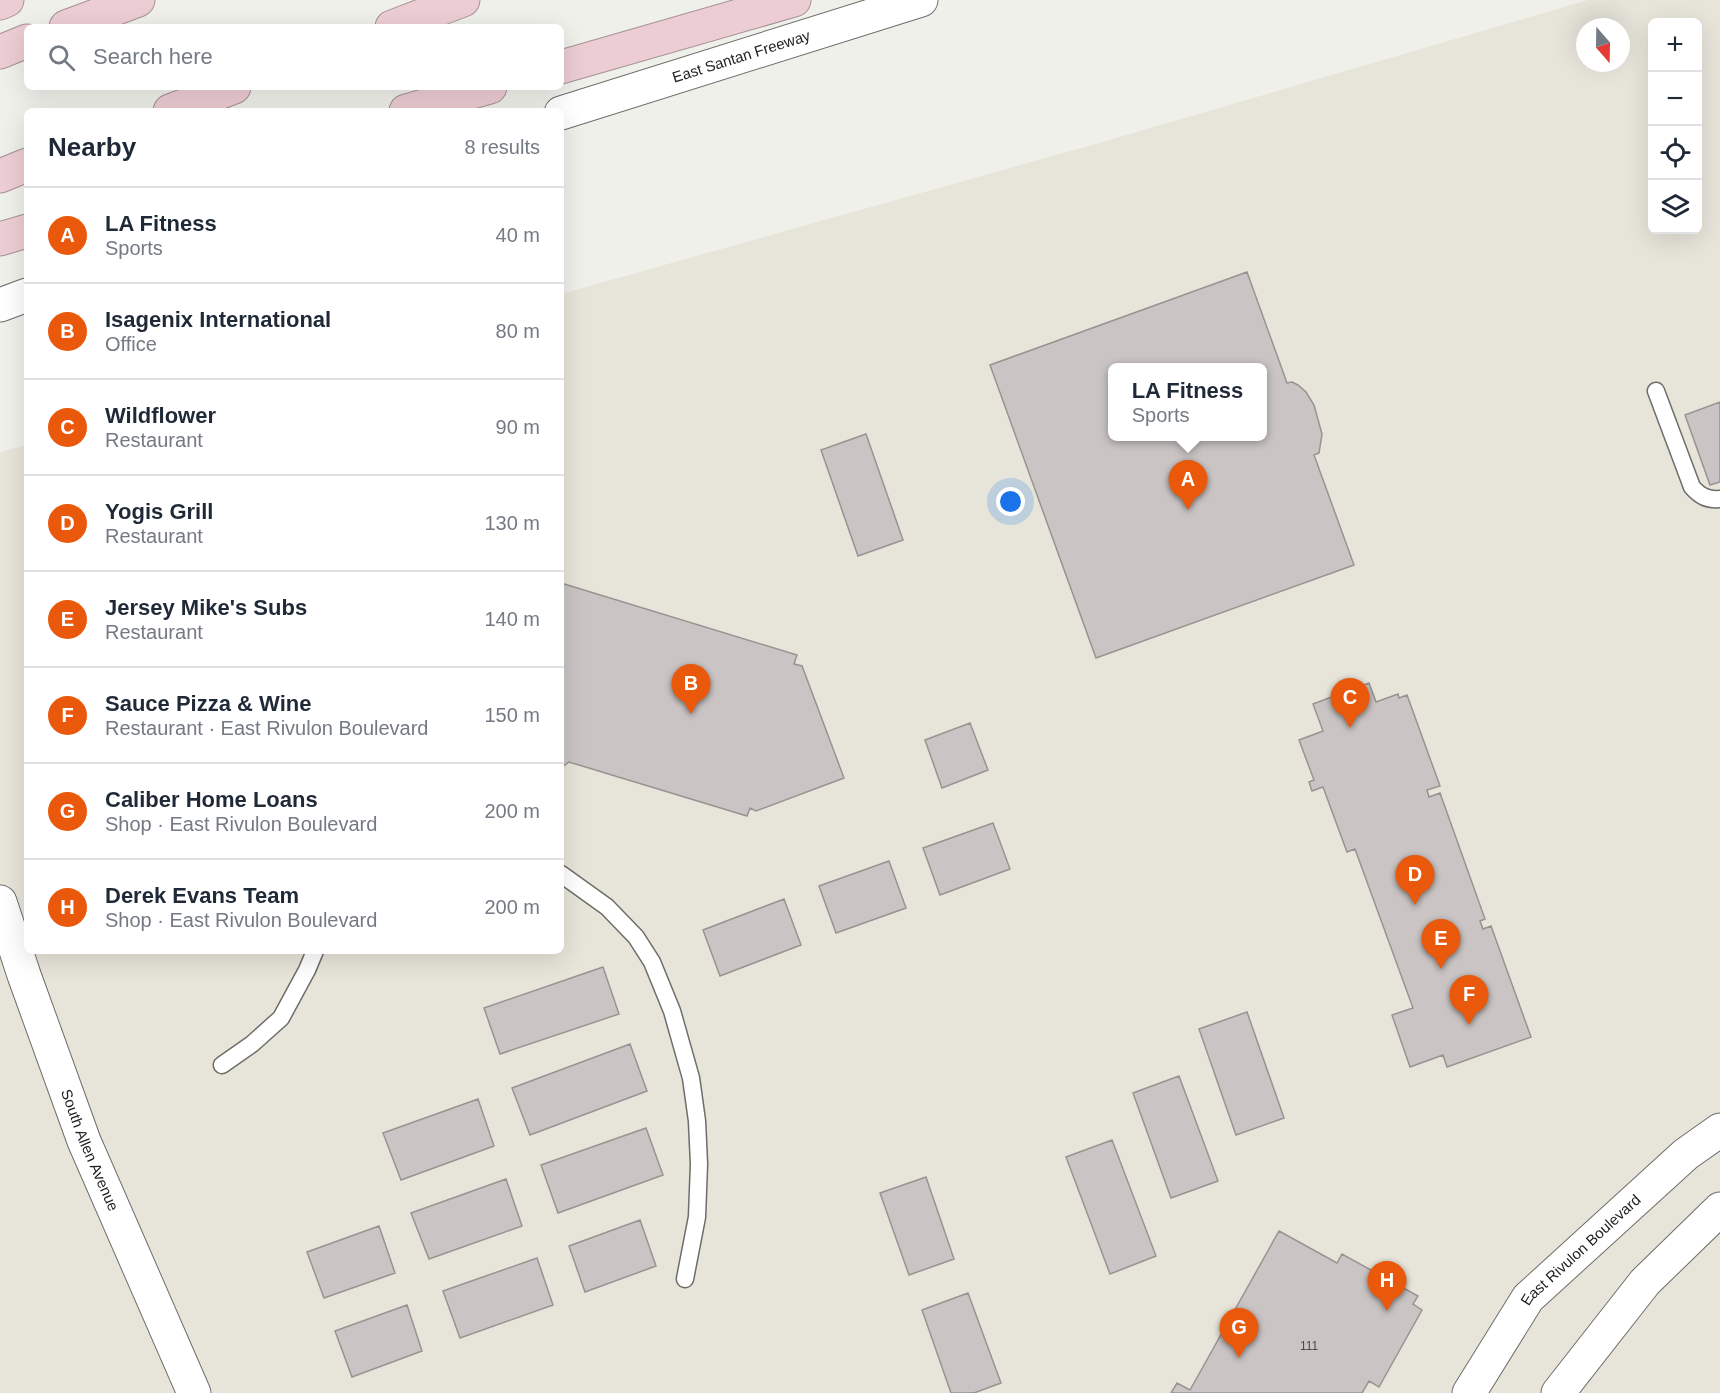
<!DOCTYPE html>
<html lang="en">
<head>
<meta charset="utf-8">
<style>
  :root { --surface:#fff; --page:#f6f6f7; --text:#1f2937; --muted:#747a83; --line:#e0e1e3; --accent:#ea580c }
  body { margin:0; font-family:Helvetica,sans-serif; background:var(--page); color:var(--text) }
  .controls { position:absolute; right:18px; top:18px; display:grid; overflow:hidden; border-radius:9px; box-shadow:0 6px 24px #0002 }
  .controls button { width:54px; height:54px; display:grid; place-items:center; padding:0; border:0; border-bottom:2px solid var(--line); background:var(--surface); color:var(--text); font:30px sans-serif }
  .compass { position:absolute; left:1576px; top:18px; width:54px; height:54px; border-radius:50%; background:var(--surface); box-shadow:0 6px 24px #0002; rotate:160deg }
  .you { position:absolute; left:1011px; top:502px; width:21px; height:21px; margin:-15px; border:4px solid #fff; border-radius:50%; background:#1a73e8; box-shadow:0 0 0 9px #1a73e833 }
  .badge { display:grid; place-items:center; width:39px; height:39px; border-radius:50%; background:var(--accent); color:#fff; font-size:20px; font-weight:700 }
  .pin { position:absolute; translate:-50% -50px; filter:drop-shadow(0 2px 3px #0008) }
  .pin::after { content:''; position:absolute; top:32px; width:21px; height:18px; background:inherit; clip-path:polygon(0 0,100% 0,50% 100%) }
  .popup { position:absolute; left:1108px; top:363px; width:159px; height:78px; box-sizing:border-box; display:grid; place-content:center; border-radius:9px; background:var(--surface); filter:drop-shadow(0 2px 4px #0005); font-size:20px; white-space:nowrap; color:var(--muted) }
  .popup b { font-size:22px; color:var(--text) }
  .popup::after { content:''; position:absolute; left:50%; top:100%; margin-left:-12px; border:12px solid transparent; border-top-color:var(--surface) }
  .list { margin:0; padding:0; list-style:none }
  h2 { display:flex; justify-content:space-between; align-items:center; height:78px; margin:0; padding:0 24px; font-size:26px }
  h2 small { font-size:20px; font-weight:400; color:var(--muted) }
  .list li { display:grid; grid-template-columns:39px 1fr auto; gap:18px; align-items:center; box-sizing:border-box; height:96px; padding:0 24px; border-top:2px solid var(--line) }
  .list b { display:block; font-size:22px; white-space:nowrap }
  .list p { margin:0; font-size:20px; white-space:nowrap; color:var(--muted) }
  .list em { font-size:20px; font-style:normal; color:var(--muted) }
  .icon { flex:none; width:33px; height:33px; fill:none; stroke:currentColor; stroke-width:2; stroke-linecap:round; stroke-linejoin:round }
  .map { position:relative; flex:none; width:1720px; height:1393px; overflow:hidden }
  .search { position:absolute; background:var(--surface); box-shadow:0 6px 24px #0002; left:24px; top:24px; width:540px; height:66px; display:flex; align-items:center; gap:15px; box-sizing:border-box; padding:0 21px; border-radius:9px; color:var(--muted); font-size:22px }
  .panel { position:absolute; background:var(--surface); box-shadow:0 6px 24px #0002; left:24px; top:108px; width:540px; height:846px; border-radius:9px }
  .map>svg:first-child { display:block }
</style>
</head>
<body>
<div class="map">
<svg width="1720" height="1393" viewBox="0 0 1720 1393">
  <rect width="100%" height="100%" fill="#f0f0eb"/>
  <path fill="#e7e5da" fill-rule="evenodd" d="M1588,0H1720V1393H0V452L27,445V951H561V294L1099,143ZM1652,22H1698V230H1652ZM1585,27H1621V63H1585ZM1113,368H1263V436H1113Z"/>
  <path fill="#cac5c4" stroke="#989392" stroke-width="1.5" fill-rule="evenodd" d="M1247,272L1287,383L1292,382L1298,385L1306,392L1314,405L1322,434L1319,453L1314,455L1354,565L1096,658L990,365ZM1113,368H1263V436H1113Z
    M1720,402V482L1710,485L1685,415Z
    M866,434L903,540L858,556L821,450Z
    M561,583L797,655L794,664L802,666L844,778L756,811L750,808L747,816L569,762L561,768Z
    M1369,683L1376,702L1398,694L1399,698L1407,695L1440,786L1427,790L1429,797L1440,793L1485,919L1480,921L1483,929L1491,926L1531,1037L1447,1067L1443,1055L1410,1067L1392,1015L1413,1008L1355,849L1347,852L1323,787L1312,791L1309,782L1314,780L1299,740L1323,731L1313,704Z
    M970,723L988,770L942,788L925,740Z
    M993,823L1010,869L940,895L923,848Z
    M889,861L906,908L836,933L819,886Z
    M784,899L801,945L720,976L703,930Z
    M603,967L619,1014L500,1054L484,1008Z
    M1247,1012L1284,1118L1236,1135L1199,1029Z
    M630,1044L647,1091L530,1135L512,1088Z
    M1179,1076L1218,1181L1171,1198L1133,1093Z
    M478,1099L494,1146L401,1180L383,1133Z
    M646,1128L663,1175L558,1213L541,1165Z
    M1112,1140L1156,1256L1110,1274L1066,1157Z
    M926,1177L954,1259L909,1275L880,1193Z
    M506,1179L522,1226L429,1259L411,1213Z
    M640,1220L656,1266L585,1292L569,1246Z
    M379,1226L395,1273L324,1298L307,1252Z
    M1279,1231L1337,1263L1342,1254L1418,1296L1413,1304L1422,1310L1379,1387L1369,1381L1362,1393H1171L1177,1383L1190,1390Z
    M537,1258L553,1305L460,1338L443,1291Z
    M968,1293L1001,1383L974,1393H951L922,1310Z
    M407,1305L422,1351L352,1377L335,1331Z"/>
  <g fill="none" stroke-linecap="round" stroke-linejoin="round">
    <defs>
      <path id="lane" d="M1656,391L1692,487C1700,496 1707,500 1720,499
        M561,874L607,907L636,937L652,962L672,1011L691,1078L697,1121L699,1164L697,1217L685,1279
        M222,1065L252,1044L281,1018L307,970L315,951"/>
      <g id="secondary">
        <path id="s1" d="M561,113L921,0"/>
        <path d="M0,305L27,295"/>
        <path id="s2" d="M0,902L24,975L84,1141L194,1393"/>
        <path id="s3" d="M1469,1393L1528,1298L1686,1154L1720,1130"/>
        <path d="M1558,1393L1645,1282L1720,1209"/>
      </g>
      <path id="highway" d="M0,3L7,0
        M66,27L138,0
        M392,27L463,0
        M0,52L27,41
        M561,67L794,0
        M170,111L234,87
        M406,111L490,87
        M0,176L27,165
        M0,239L27,231"/>
    </defs>
    <use href="#lane" stroke="#6d6d69" stroke-width="19"/>
    <use href="#secondary" stroke="#6d6d69" stroke-width="35"/>
    <use href="#highway" stroke="#a59194" stroke-width="35"/>
    <use href="#lane" stroke="#fff" stroke-width="16"/>
    <use href="#secondary" stroke="#fff" stroke-width="33"/>
    <use href="#highway" stroke="#eccdd3" stroke-width="33"/>
  </g>
  <g text-anchor="middle" stroke-width="5" stroke-linejoin="round" paint-order="stroke">
    <g font-size="12" fill="#4c4b49">
      <text x="1309" y="1350">111</text>
    </g>
    <g font-size="15" fill="#222220" stroke="#fefdf9">
      <text dy="5" stroke="none"><textPath href="#s1" startOffset="189">East Santan Freeway</textPath></text>
      <text dy="5" stroke="none"><textPath href="#s2" startOffset="264">South Allen Avenue</textPath></text>
      <text dy="5" stroke="none"><textPath href="#s3" startOffset="183">East Rivulon Boulevard</textPath></text>
    </g>
  </g>
</svg>
<div class="controls">
<button>+</button>
<button>−</button>
<button><svg class="icon" aria-label="locate" viewBox="0 0 24 24"><circle cx="12" cy="12" r="6"/><path d="M12 2v4M12 18v4M2 12h4M18 12h4"/></svg></button>
<button><svg class="icon" aria-label="layers" viewBox="0 0 24 24"><path d="M12 4l9 5-9 5-9-5zM3 14l9 5 9-5"/></svg></button>
</div>
<svg class="compass" viewBox="-18 -18 36 36"><path d="M0-13l5 13h-10z" fill="#e53935"/><path d="M0 13l5-13h-10z" fill="#747a83"/></svg>
<div class="you"></div>
<div class="pin badge" style="left:1188px;top:510px">A</div>
<div class="popup"><b>LA Fitness</b>Sports</div>
<div class="pin badge" style="left:691px;top:714px">B</div>
<div class="pin badge" style="left:1350px;top:728px">C</div>
<div class="pin badge" style="left:1415px;top:905px">D</div>
<div class="pin badge" style="left:1441px;top:969px">E</div>
<div class="pin badge" style="left:1469px;top:1025px">F</div>
<div class="pin badge" style="left:1239px;top:1358px">G</div>
<div class="pin badge" style="left:1387px;top:1311px">H</div>
<div class="search"><svg class="icon" aria-label="search" viewBox="0 0 24 24"><circle cx="10" cy="10" r="6"/><path d="M15 15l6 6"/></svg>Search here</div>
<section class="panel">
<h2>Nearby<small>8 results</small></h2>
<ul class="list">
<li><span class="badge">A</span><div><b>LA Fitness</b><p>Sports</p></div><em>40 m</em></li>
<li><span class="badge">B</span><div><b>Isagenix International</b><p>Office</p></div><em>80 m</em></li>
<li><span class="badge">C</span><div><b>Wildflower</b><p>Restaurant</p></div><em>90 m</em></li>
<li><span class="badge">D</span><div><b>Yogis Grill</b><p>Restaurant</p></div><em>130 m</em></li>
<li><span class="badge">E</span><div><b>Jersey Mike's Subs</b><p>Restaurant</p></div><em>140 m</em></li>
<li><span class="badge">F</span><div><b>Sauce Pizza &amp; Wine</b><p>Restaurant · East Rivulon Boulevard</p></div><em>150 m</em></li>
<li><span class="badge">G</span><div><b>Caliber Home Loans</b><p>Shop · East Rivulon Boulevard</p></div><em>200 m</em></li>
<li><span class="badge">H</span><div><b>Derek Evans Team</b><p>Shop · East Rivulon Boulevard</p></div><em>200 m</em></li>
</ul>
</section>
</div>
</body>
</html>
